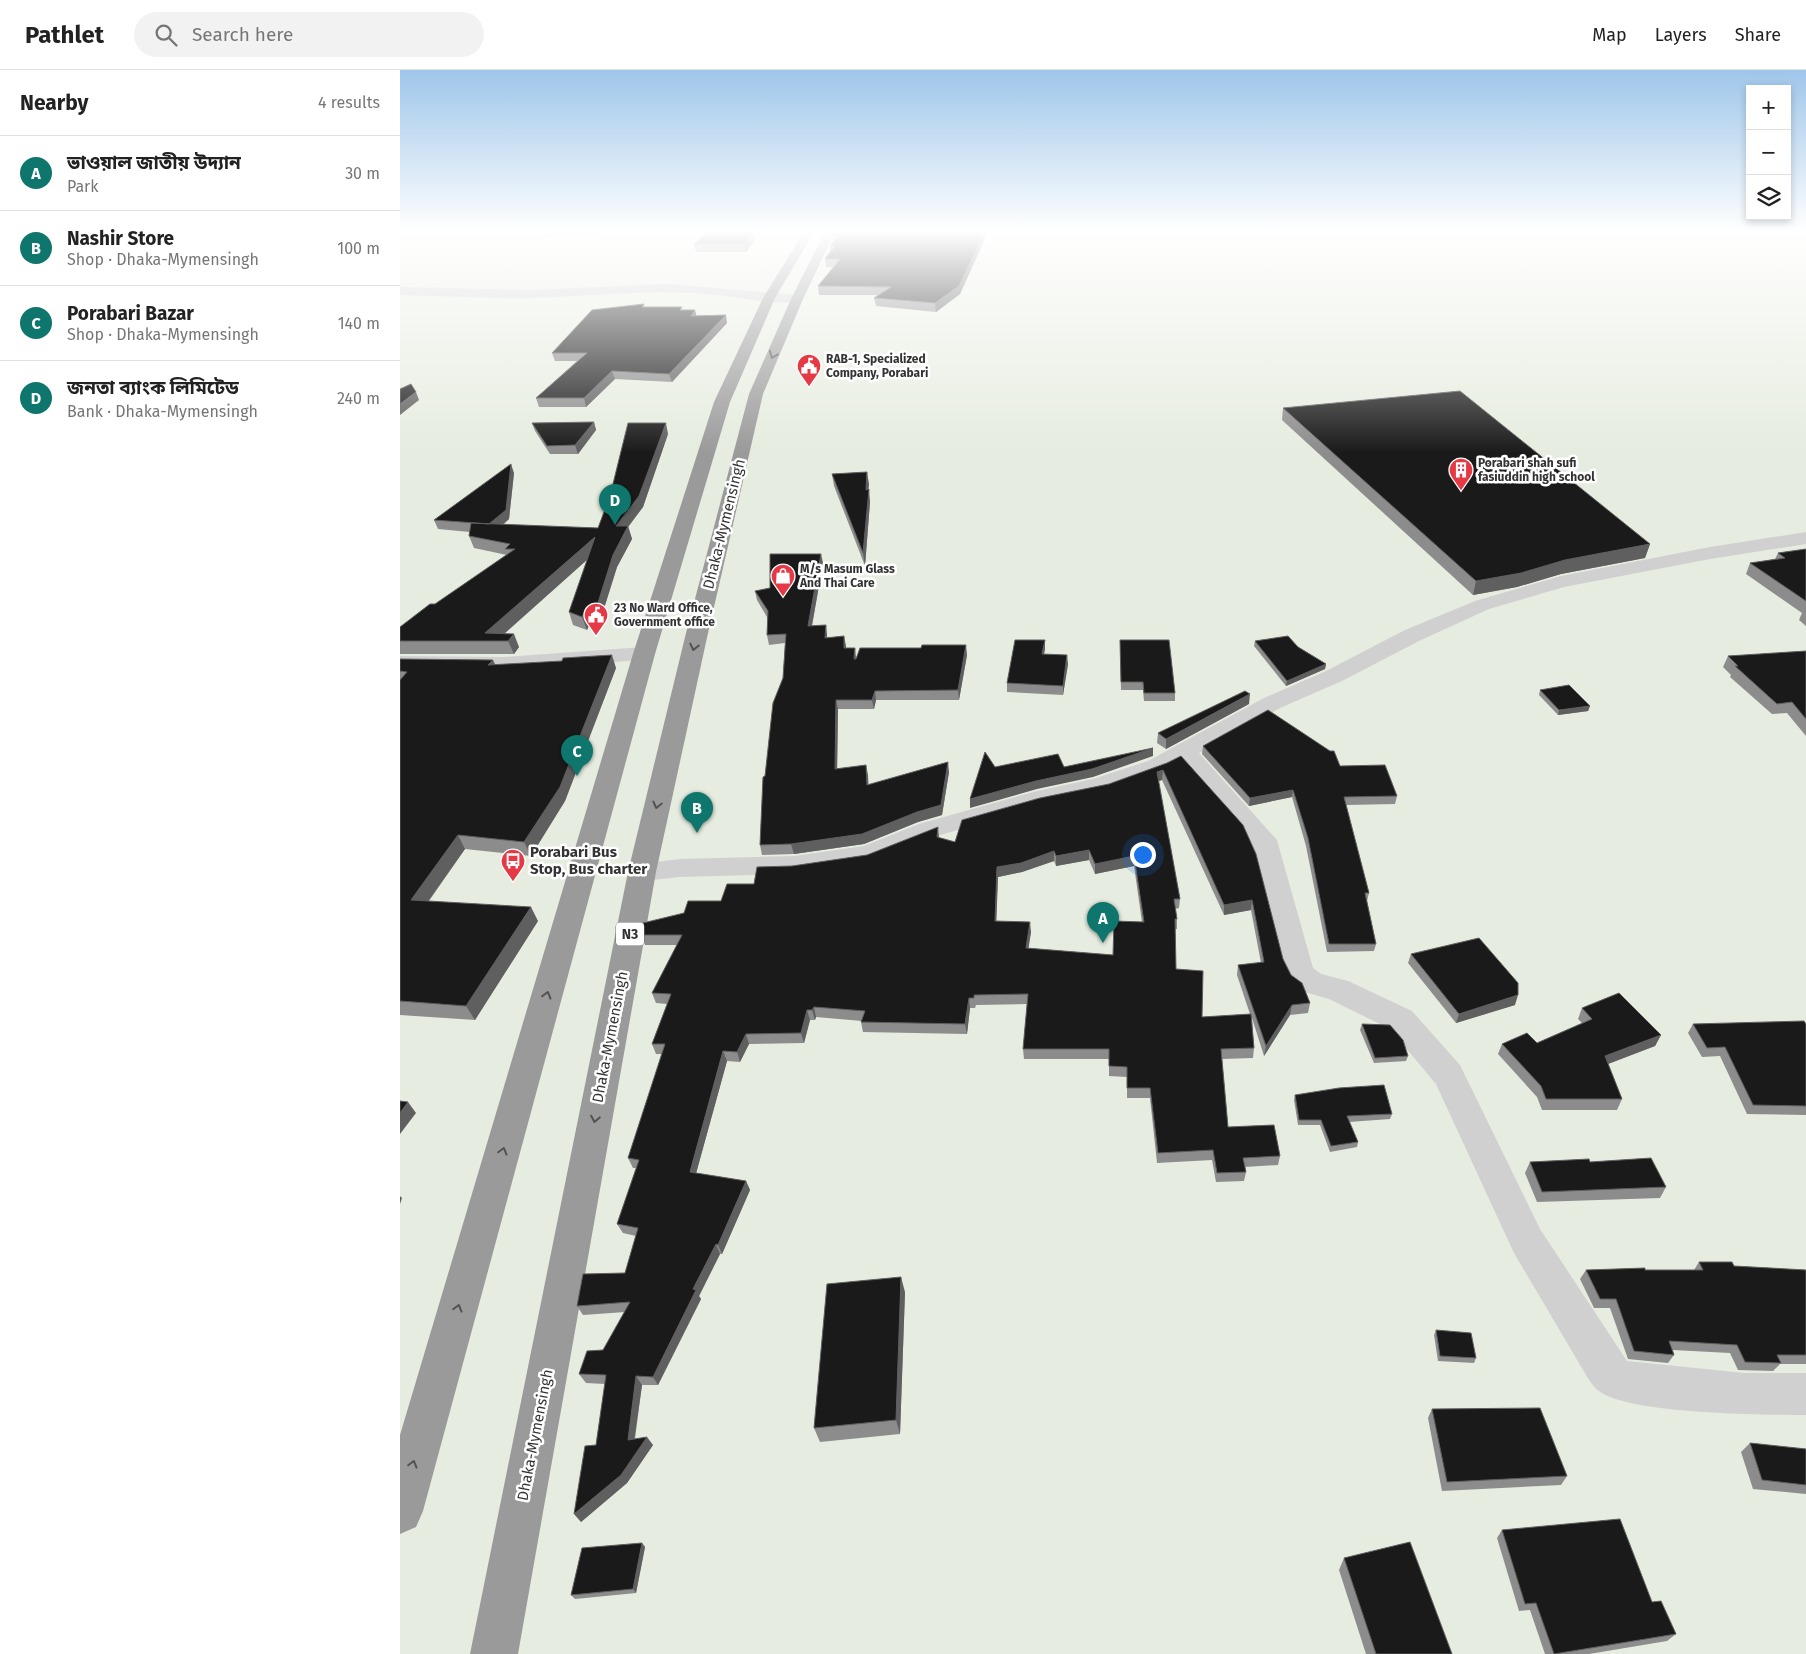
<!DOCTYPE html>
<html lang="en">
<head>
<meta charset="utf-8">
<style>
  :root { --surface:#fff; --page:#f2f2f2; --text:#222; --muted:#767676; --line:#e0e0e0; --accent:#0f766e }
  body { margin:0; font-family:"Fira Sans","Noto Sans Bengali",sans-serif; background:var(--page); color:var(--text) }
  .controls { position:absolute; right:15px; top:15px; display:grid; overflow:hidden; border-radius:0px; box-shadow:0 2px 8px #0003 }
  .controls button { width:45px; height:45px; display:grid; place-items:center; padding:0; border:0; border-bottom:1px solid var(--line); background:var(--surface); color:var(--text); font:25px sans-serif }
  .you { position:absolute; left:742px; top:784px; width:18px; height:18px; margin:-12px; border:4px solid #fff; border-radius:50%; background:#1a73e8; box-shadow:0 0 0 8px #1a73e833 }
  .badge { display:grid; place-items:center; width:32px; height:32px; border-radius:50%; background:var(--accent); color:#fff; font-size:16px; font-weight:700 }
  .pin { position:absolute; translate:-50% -41px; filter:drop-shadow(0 1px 2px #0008) }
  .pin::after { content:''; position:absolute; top:26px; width:18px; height:15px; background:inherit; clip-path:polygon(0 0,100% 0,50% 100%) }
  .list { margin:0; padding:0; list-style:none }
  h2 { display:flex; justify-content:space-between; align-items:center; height:65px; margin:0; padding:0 20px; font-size:21px }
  h2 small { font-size:16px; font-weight:400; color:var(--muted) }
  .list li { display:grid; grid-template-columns:32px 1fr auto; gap:15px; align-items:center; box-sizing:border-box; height:75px; padding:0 20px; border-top:1px solid var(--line) }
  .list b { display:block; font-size:19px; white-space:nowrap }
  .list p { margin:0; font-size:16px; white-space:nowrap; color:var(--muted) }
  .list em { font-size:16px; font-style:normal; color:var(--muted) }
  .icon { flex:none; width:28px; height:28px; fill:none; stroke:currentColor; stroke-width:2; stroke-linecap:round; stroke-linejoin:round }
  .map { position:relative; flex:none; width:1406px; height:1584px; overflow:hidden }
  header { display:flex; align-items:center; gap:30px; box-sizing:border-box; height:70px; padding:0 25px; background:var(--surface); border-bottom:1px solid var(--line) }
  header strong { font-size:24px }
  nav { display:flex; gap:28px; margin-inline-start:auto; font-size:18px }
  .search { width:350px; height:45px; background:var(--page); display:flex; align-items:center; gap:12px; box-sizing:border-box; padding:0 18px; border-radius:28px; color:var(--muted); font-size:19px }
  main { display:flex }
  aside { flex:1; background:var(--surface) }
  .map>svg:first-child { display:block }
</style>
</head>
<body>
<header>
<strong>Pathlet</strong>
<div class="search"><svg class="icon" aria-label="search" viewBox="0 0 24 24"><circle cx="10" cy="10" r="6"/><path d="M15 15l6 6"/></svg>Search here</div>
<nav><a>Map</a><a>Layers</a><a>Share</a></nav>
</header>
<main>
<aside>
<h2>Nearby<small>4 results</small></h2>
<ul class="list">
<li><span class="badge">A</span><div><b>ভাওয়াল জাতীয় উদ্যান</b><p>Park</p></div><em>30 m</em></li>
<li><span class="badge">B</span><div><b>Nashir Store</b><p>Shop · Dhaka-Mymensingh</p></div><em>100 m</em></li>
<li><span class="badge">C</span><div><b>Porabari Bazar</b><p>Shop · Dhaka-Mymensingh</p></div><em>140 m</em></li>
<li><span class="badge">D</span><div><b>জনতা ব্যাংক লিমিটেড</b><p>Bank · Dhaka-Mymensingh</p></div><em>240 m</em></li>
</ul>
</aside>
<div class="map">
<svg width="1406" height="1584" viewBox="0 0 1406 1584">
  <rect width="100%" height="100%" fill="#fff"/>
  <path fill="#e6ecdf" d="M0,162H1406V1584H0Z"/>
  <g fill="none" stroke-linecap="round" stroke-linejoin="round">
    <path fill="#d0d0d0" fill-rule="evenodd" d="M354,162H360V165L405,166L408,168L405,170L356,169L353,167Z"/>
    <path fill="#d0d0d0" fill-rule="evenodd" d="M270,214L397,225L403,229C394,239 333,226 318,225C256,218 194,226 133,228C89,229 44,226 0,225V217L130,220Z
      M1406,462V474L1310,489L1164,517L1089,539L1021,570L942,611L880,638L799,683L877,770L913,898L921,904L948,911L1012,941L1060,995L1140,1159L1227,1291L1344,1303H1406V1345C1366,1345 1228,1344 1199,1321C1195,1319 1192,1313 1189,1310L1114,1183L1036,1014L990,959L929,929L901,921L891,914L883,898L851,772L781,693L766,701L708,722L640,736L537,766L469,793L394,804L280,807L242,811L232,809L228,802L232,795L280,789L394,786L464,776L519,754L637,721L693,709L748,691L864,628L926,601L1005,560L1075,531L1161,506L1310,477Z
      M244,577L252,579L255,584L252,589L104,601L0,600V586L104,587Z"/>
    <path fill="#9a9a9a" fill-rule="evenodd" d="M404,162H414L375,228L330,332L255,584L23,1441L16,1457L0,1464V1365L233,584L314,332L363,228Z
      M425,162H435L403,229L363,324L308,563L256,802L118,1584H70L228,802L286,563L349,324L391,229Z"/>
  </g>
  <path fill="#8c8c8c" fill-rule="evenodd" d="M143,162H195L192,165L144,167Z
    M308,162H353L355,170L346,182H296L294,174Z
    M435,162H588L560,224L536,242L476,236L474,228L479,225H419L418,216L434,197H426L425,189L430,181V176L433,172L432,166Z
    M244,234V237L283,240H295L296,246L327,253L272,312L215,309L186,337H139L136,328L177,291H155L152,283Z
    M883,338L1250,474L1245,488L1161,504L1117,517L1073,525L882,350Z
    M194,352L196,360L178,384H150L135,361L132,353Z
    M268,364L243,437L228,456L232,469L217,497L201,548L192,549L187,560L173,555L169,542L187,490L104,564L119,577L114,584H0V557L35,534L107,485L74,478L69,466L70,462L38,459L34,450L114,403L109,449L103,455L198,458Z
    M432,404L469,414L468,420L470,432L465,496L434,416Z
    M1406,479V556L1399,550L1402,543L1346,504L1350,493L1375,489L1378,483Z
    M423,493L412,556L427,564V567L446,576V578L456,589L567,585L559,630H476L474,639H438L437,698L468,705V715L549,702L542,745L518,752L464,774L394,784L362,785L360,775L365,706L383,608L385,573L369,575L367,565V547L357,530L355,521L370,518Z
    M645,570V579L644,584L668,594L663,625L607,622V613Z
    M720,570L775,623V631H744L743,620H721Z
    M855,571L898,577L926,594L925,599L886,616L854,576Z
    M1406,581V666L1387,643L1372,644L1330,607L1331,605L1323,597L1328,586Z
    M0,589L93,590L95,595L216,598L165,731L131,786L65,779L29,831L138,851L75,950L0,945Z
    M1140,620L1190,636L1188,641L1158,645L1139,625Z
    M849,634L766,679L757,673L758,663Z
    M803,676L940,696L997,726L995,734L946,735L969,823L967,831L976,874L974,881L927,882L906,776L892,727L849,736L802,684Z
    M781,686L891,905L910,933L908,943L890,945L864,986L852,948L854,978L853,988L822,989L828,1057L880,1086L878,1095L845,1097L846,1102L844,1111L816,1112L812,1090L757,1093L750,1028H727V1007L709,1006V989H624L623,979L627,934L576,935L575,938H570L567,964L463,962L461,952L462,951L416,947L415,950H410L404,973L349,974L340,992L327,991L296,1103L346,1111L350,1120L322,1184H320L299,1226L301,1229L258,1315H242L235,1369L253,1375L227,1413L181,1452L196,1375L205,1314L186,1313L179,1304L203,1280L225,1242L183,1245L177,1236L225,1203L236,1166L223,1163L217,1154L236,1098H233L228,1088L262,984H256L252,974L267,934L256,933L252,923L277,875H245L241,865L284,843L321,831L354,814L392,796L467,785L539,768L555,772L709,714L767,693ZM762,710L824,845L851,840L861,893L838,895L837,905L850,944L802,947L776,899L775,859H777V849L775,839L779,838L780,829L758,711ZM689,790L695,804L734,796L742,852L713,885L628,878L631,862L596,851L598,807L622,802L654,791L656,796Z
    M1011,884L1115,935L1056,953L1008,893Z
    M1182,938L1261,965L1255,976L1208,994L1222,1029L1217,1040H1142L1137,1027L1098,984L1102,974L1137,973L1182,953L1178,949Z
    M962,954L1008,986L1006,991L974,993L960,960Z
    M1293,954H1406V1045L1347,1044L1320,986L1302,987L1288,963Z
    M895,1025L992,1044L990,1049L949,1052L958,1072L957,1077L930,1082L920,1055H898L894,1030Z
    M1130,1092L1266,1117L1260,1128L1137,1132L1125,1103Z
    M1299,1192L1334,1196L1406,1200V1294H1380L1373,1301L1338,1300L1330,1283L1273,1280L1274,1285L1268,1293L1228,1289L1210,1238H1194L1180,1209L1186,1200H1294Z
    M505,1222L500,1364L420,1372L414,1358Z
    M1036,1260L1076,1288L1074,1293L1038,1291L1034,1265Z
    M1032,1339L1167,1406L1161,1415L1042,1421L1028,1348Z
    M1350,1373L1406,1379V1424L1353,1419L1341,1382Z
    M1102,1460L1252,1532L1276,1564L1267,1571L1189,1584H1145L1130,1540L1119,1541L1097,1468Z
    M242,1473L245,1477L236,1523L175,1529L171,1525Z
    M944,1488L1052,1584H966L939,1500Z"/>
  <path fill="#5f5f5f" d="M191,162H195L192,165Z
    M350,162H353L352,165L353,163L355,170L346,182L344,174Z
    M585,162H588L560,224L536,242L535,233Z
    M295,240L297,248L291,246Z
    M326,245L327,253L272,312L269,304Z
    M212,301L215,309L186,337L184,328Z
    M16,322L19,330L0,345V334Z
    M194,352L196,360L178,384L175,375Z
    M266,353L268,364L243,437L220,468L216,456Z
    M111,394L114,403L109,449L92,463L88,454Z
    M467,402L469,414L467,432L466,420Z
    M469,419L470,432L465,496L463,483Z
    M228,456L232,469L217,497L201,548L197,536L213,485Z
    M195,467L199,479L96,571L85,563Z
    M1250,474L1245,488L1161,504L1117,517L1073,525L1076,511L1165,490Z
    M421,484L423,493L410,566L408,556Z
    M188,536L192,549L187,560L182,547Z
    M426,555L427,564V577L425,568Z
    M114,564L119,577L114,584L108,571Z
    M444,566L446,576V588L444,578Z
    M645,570V579L642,593V584Z
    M566,575L567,585L559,630L558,620Z
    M455,578L456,588L455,598L454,589Z
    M212,585L216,598L165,731L131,786L124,772Z
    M667,585L668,594L663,625V616Z
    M93,590L99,603L88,595Z
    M926,594L925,599L886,616L887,611Z
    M475,621L476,630L474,639L472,630Z
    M850,624L849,634L766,679V669Z
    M436,630L438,639L437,709L435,699Z
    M1190,636L1188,641L1158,645L1159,640Z
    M753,678V686L693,707L637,719L570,738V729Z
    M548,692L549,702L542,745L518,752L464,774L394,784L391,774Z
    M466,695L468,705L469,725L467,715Z
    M763,700L762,710L756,712L757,702Z
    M893,720L892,727L849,736L850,728Z
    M538,757L539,767L538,777L537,767Z
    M58,765L65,779L19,844L11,830Z
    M689,780V790L656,796V786Z
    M654,781V791L622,802L598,807L596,861L595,851L597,797Z
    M734,786V796L695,804V794Z
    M852,830L851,840L824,845V835Z
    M131,837L138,851L75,950L66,936Z
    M630,852L631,862L627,888L626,878Z
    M1118,925L1115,935L1056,953L1059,944Z
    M569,928L570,938L567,964L565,954Z
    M892,935L890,945L864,986L866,976Z
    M414,937L416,947L415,950L412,940Z
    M407,940L410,950L404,973L401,963Z
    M346,964L349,974L340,992L337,982Z
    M1261,965L1255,976L1200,997L1205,986Z
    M323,981L327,991L294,1111L290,1102Z
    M8,1032L16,1043L0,1064V1043Z
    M346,1111L350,1120L322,1184L318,1175Z
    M0,1126L2,1128L0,1134Z
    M316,1174L320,1184L299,1226L301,1229L258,1315L253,1307L293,1219Z
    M501,1207L505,1222L500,1364L496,1350Z
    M236,1306L242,1315L233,1378L228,1370Z
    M247,1367L253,1375L227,1413L181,1452L174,1444Z
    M242,1473L245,1477L236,1523L233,1519Z"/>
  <path fill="#1a1a1a" stroke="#5f5f5f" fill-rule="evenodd" d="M308,162H352L353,163L344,174H294Z
    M435,162H585L559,216L535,233L474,228L491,217L418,216L440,189H425L435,176H430L438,166H432Z
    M244,234L242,237H282L280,240H295L291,246L326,245L269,304L212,301L184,328H136L187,283H152L192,240Z
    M11,314L16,322L0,334V319Z
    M1060,321L1250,474L1165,490L1121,503L1076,511L883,338Z
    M194,352L175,375L147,376L132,353Z
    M228,353H266L239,426L216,456H228L213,485L197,536H188L182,547L169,542L195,467L85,563L114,564L108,571H0V557L30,534H35L115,479H105L110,474L69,466L71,453L198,458L210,426Z
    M111,394L106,440L89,454L34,450Z
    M467,402L466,420L469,419L463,483L432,404Z
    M1406,479V531L1350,493L1385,488L1378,483Z
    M370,484H421L408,556L426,555L425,568L444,566V578H455L454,589H456L460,578H521L522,575H566L558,620L475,621L472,630H436L435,699L466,695L467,715L548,692L541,735L517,742L462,764L391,774L360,775L363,707L365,706L373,633L383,608L386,564L367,565L368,541L355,521L370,518Z
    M888,566L898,577L926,594L887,611L855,571Z
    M615,570H645L642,584L667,585L663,616L607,613Z
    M720,570H769L775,623H744L743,612H721Z
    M1406,581V649L1392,632L1377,634L1335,596H1338L1328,586Z
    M212,585L160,717L124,772L58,765L11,830L131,837L66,936L0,931V610L7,602L0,601V589L93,590L88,595L162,591L163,588Z
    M1169,615L1190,636L1159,640L1140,620Z
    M845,621L850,624L766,669L758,663Z
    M868,640L930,681H934L940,696L985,695L997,726L944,727L969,823H965L976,874H929L908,768L893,720L850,728L803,676Z
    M753,678L692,699L636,711L570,729L585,682L595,697L658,684L664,697Z
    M781,686L843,755L856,784L883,889L891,905L902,913L910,933L892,935L866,976L838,895L864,892L852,830L824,835L763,700L757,702L780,829H774L777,849H775L776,899L803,901L802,947L851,944L854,978L821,979L828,1057L874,1055L880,1086L843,1088L846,1102L817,1103L813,1080L758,1083L750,1018H727V997L709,996V979H623L628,924L574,925V928H569L565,954L461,952L465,941L414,937L412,940H407L401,963L346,964L337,982L323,981L290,1102L346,1111L318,1175L316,1174L293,1219L296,1220L253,1307L236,1306L228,1370L247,1367L221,1405L174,1444L185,1376L196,1375L206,1305L179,1304L187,1281L203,1280L230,1232L177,1236L183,1204L225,1203L238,1158L217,1154L239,1090L228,1088L265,974H252L271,924L252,923L282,865H241L243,853L284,843L288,831H321L327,814H354L357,797L392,796L467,785L538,757L537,767L555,772L562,750L640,728L709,714L767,693ZM689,780L695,794L734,786L744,852L714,851L713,885L626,878L630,852L595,851L597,797L621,793L654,781L656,786Z
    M1079,868L1118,913V925L1059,944L1011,884Z
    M1219,923L1261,965L1205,986L1222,1029H1146L1141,1016L1102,974L1127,963L1137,973L1192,949L1182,938Z
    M1404,951L1406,954V1036L1353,1035L1325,977L1307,978L1293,954Z
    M962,954L990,955L1003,970L1008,986L975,988Z
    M984,1015L992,1044L947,1046L958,1072L931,1076L921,1050H899L895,1025L939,1018Z
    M0,1031L8,1032L0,1043Z
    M1251,1088L1266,1117L1142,1122L1130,1092L1189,1089L1190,1092Z
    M1299,1192H1332L1334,1196L1406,1200V1285H1377L1381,1293L1345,1292L1337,1275L1269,1271L1274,1285L1234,1281L1216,1229H1200L1186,1200L1245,1198V1200H1303Z
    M501,1207L496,1350L414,1358L427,1214Z
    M1036,1260L1071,1263L1076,1288L1040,1286Z
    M1140,1338L1167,1406L1047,1412L1032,1339Z
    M1350,1373L1406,1379V1415L1362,1410Z
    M1220,1449L1252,1532L1261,1531L1276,1564L1154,1584L1136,1533L1125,1534L1102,1460Z
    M1010,1472L1052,1584H976L944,1488Z
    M242,1473L233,1519L171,1525L182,1478Z"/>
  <defs><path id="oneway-chevron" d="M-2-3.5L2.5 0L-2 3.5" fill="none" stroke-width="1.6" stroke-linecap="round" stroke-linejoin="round" transform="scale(1.25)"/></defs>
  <g stroke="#525252">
    <use href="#oneway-chevron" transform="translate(373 285) rotate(113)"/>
    <use href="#oneway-chevron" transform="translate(294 577) rotate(103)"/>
    <use href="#oneway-chevron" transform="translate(257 735) rotate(103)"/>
    <use href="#oneway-chevron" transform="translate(147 925) rotate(-74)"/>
    <use href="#oneway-chevron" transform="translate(195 1049) rotate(101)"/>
    <use href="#oneway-chevron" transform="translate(103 1081) rotate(-74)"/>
    <use href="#oneway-chevron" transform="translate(58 1238) rotate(-74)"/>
    <use href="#oneway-chevron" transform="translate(13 1394) rotate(-74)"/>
  </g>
  <linearGradient id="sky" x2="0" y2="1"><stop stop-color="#9ec6ea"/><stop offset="0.42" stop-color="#fff"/><stop offset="1" stop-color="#fff" stop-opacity="0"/></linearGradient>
  <rect width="1406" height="383" fill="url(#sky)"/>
  <defs>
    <symbol id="civic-pin" viewBox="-11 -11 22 30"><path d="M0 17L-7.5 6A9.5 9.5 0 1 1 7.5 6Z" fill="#e63946" stroke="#fff"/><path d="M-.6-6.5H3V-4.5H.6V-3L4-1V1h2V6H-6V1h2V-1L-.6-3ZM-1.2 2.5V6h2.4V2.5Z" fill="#fff"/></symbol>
    <symbol id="building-pin" viewBox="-11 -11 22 30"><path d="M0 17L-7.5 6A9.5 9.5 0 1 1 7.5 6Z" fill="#e63946" stroke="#fff"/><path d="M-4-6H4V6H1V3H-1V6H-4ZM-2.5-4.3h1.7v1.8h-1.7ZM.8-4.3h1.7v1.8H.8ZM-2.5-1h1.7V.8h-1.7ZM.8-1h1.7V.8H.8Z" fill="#fff"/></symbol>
    <symbol id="shop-pin" viewBox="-11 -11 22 30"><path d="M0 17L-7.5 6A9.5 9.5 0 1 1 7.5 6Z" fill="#e63946" stroke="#fff"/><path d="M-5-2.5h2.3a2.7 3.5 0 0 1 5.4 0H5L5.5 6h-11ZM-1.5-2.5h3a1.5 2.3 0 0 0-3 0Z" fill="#fff"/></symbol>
    <symbol id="bus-pin" viewBox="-11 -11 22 30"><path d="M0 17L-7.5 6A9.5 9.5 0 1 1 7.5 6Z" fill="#e63946" stroke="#fff"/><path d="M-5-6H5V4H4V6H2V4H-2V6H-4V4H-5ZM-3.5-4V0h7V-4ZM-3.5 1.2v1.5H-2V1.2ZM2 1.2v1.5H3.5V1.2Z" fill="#fff"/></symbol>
  </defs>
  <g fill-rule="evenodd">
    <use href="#civic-pin" x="395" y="282" width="28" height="38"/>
    <use href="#building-pin" x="1047" y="386" width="28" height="38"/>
    <use href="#shop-pin" x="369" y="492" width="28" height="38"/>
    <use href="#civic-pin" x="182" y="531" width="28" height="38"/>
    <use href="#bus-pin" x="99" y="777" width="28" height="38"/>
  </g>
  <g text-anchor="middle" stroke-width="5" stroke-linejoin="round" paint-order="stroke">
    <g font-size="12" font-weight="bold" fill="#333" stroke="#fff" text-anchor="start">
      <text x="426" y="293">RAB-1, Specialized<tspan x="426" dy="14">Company, Porabari</tspan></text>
      <text x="1078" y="397">Porabari shah sufi<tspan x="1078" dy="14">fasiuddin high school</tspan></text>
      <text x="400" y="503">M/s Masum Glass<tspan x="400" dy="14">And Thai Care</tspan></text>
      <text x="214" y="542">23 No Ward Office,<tspan x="214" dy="14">Government office</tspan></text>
    </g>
    <rect fill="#fff" stroke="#707070" stroke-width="1" x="216" y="852.5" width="28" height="23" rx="4"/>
    <g font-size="14" font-weight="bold" fill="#333">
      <text x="230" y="869">N3</text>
    </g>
    <g font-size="15" fill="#333" stroke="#fff">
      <text transform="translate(324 454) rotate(-76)" y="5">Dhaka-Mymensingh</text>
      <text transform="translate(210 967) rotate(-79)" y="5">Dhaka-Mymensingh</text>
      <text transform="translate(135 1365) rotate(-79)" y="5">Dhaka-Mymensingh</text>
    </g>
    <g font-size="15" font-weight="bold" fill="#333" stroke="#fff" text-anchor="start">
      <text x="130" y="787">Porabari Bus<tspan x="130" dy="17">Stop, Bus charter</tspan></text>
    </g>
  </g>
</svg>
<div class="controls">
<button>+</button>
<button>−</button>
<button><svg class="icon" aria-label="layers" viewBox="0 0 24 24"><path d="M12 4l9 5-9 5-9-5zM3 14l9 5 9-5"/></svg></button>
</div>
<div class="you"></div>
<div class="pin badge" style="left:703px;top:873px">A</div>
<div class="pin badge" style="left:297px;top:763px">B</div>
<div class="pin badge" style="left:177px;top:706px">C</div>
<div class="pin badge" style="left:215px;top:455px">D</div>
</div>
</main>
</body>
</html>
